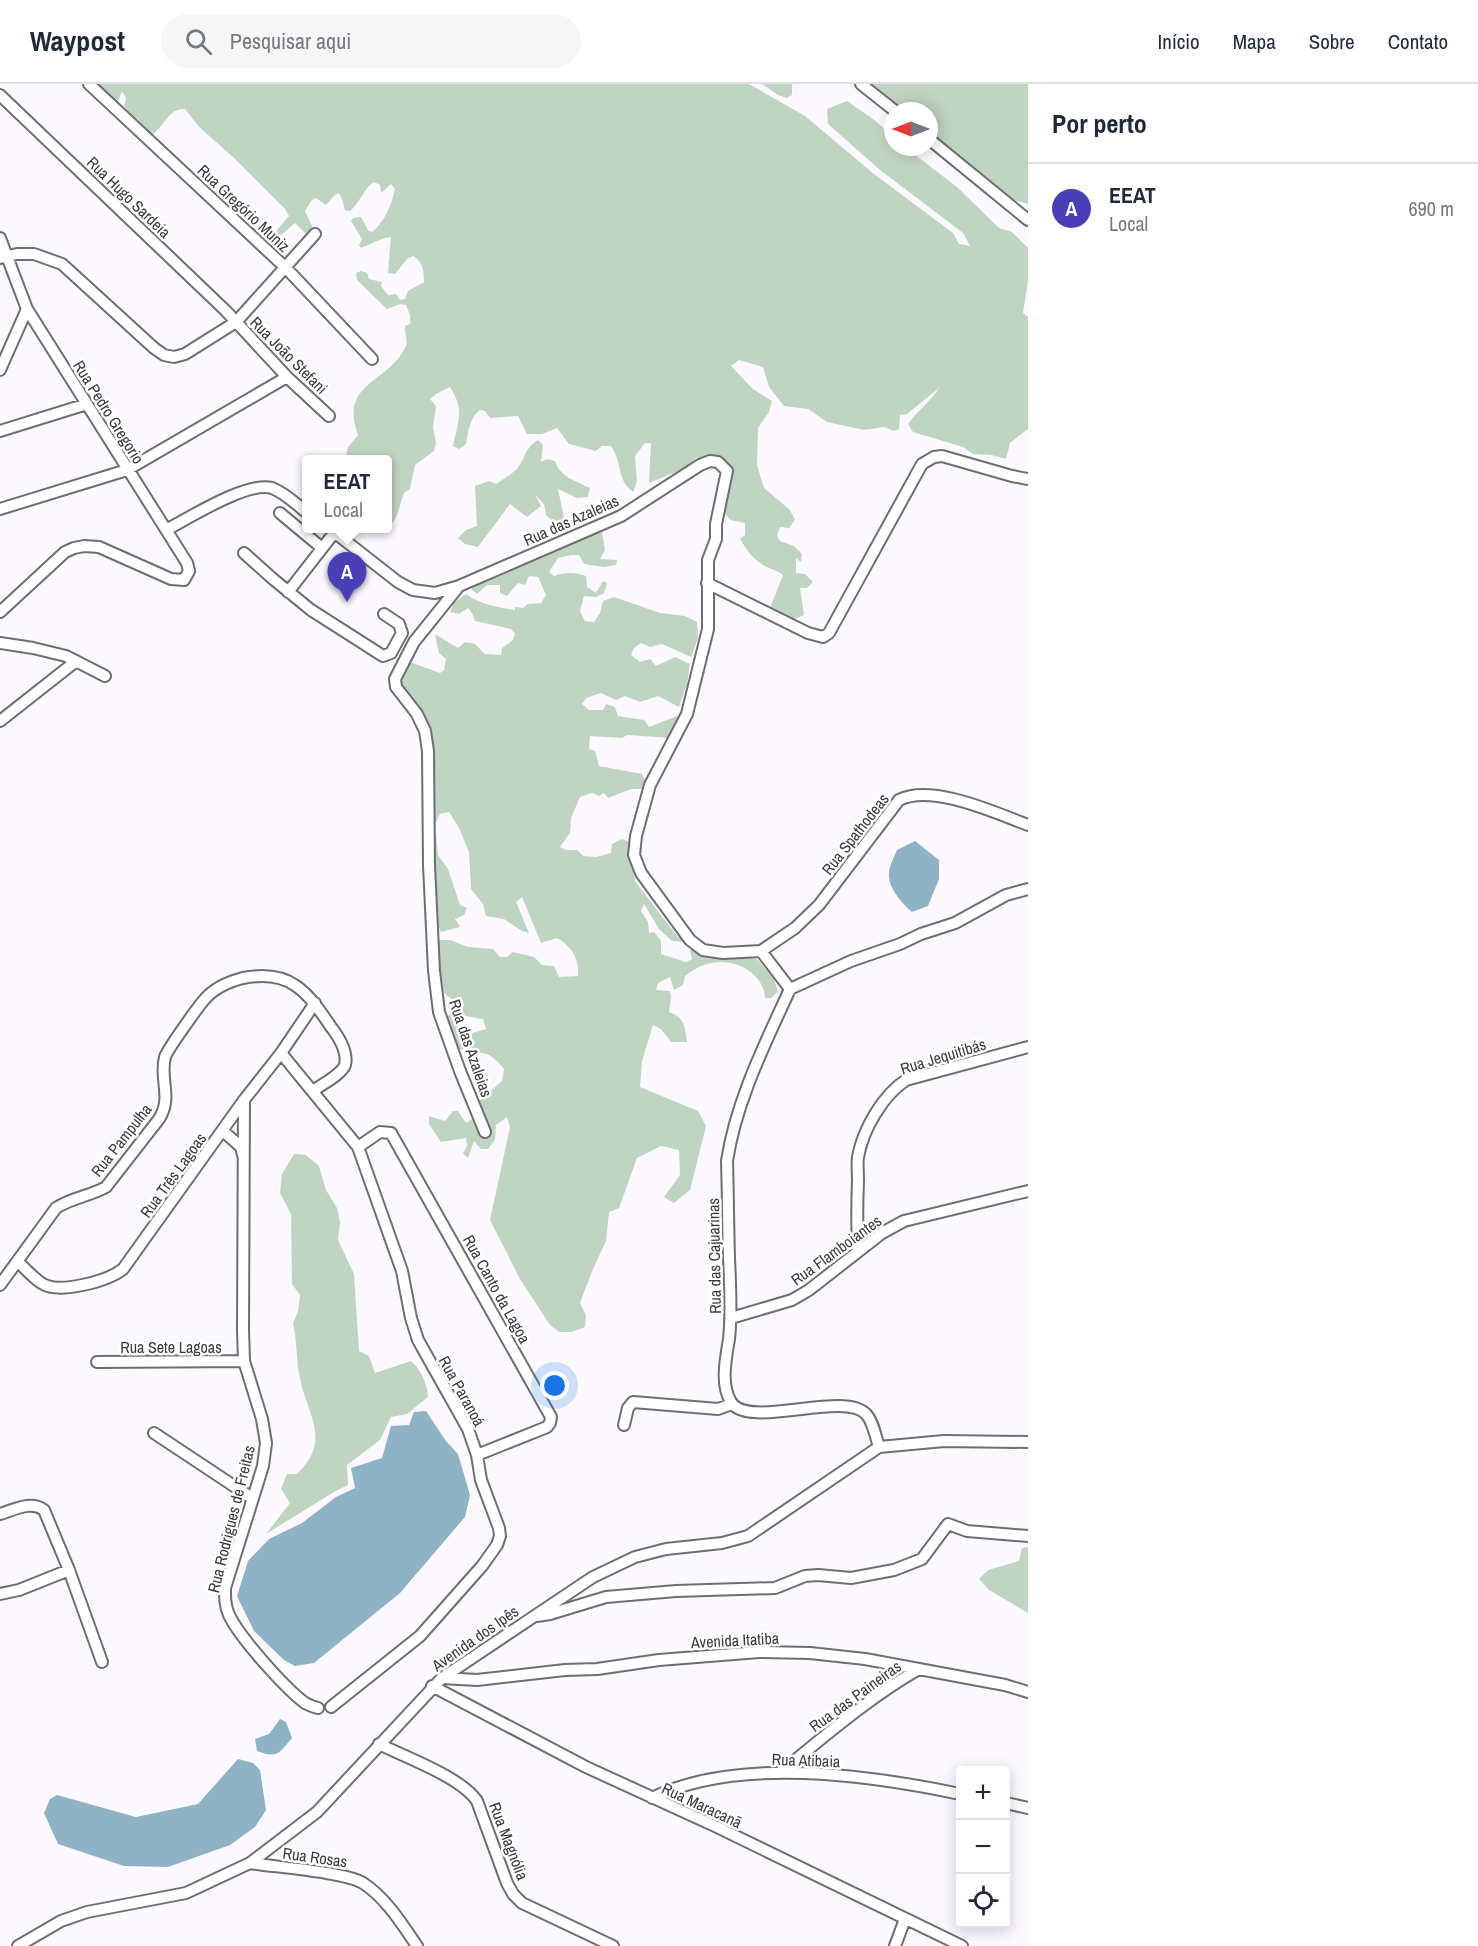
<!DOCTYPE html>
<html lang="pt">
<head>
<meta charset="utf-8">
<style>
  :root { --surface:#fff; --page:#f6f6f7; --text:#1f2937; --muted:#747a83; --line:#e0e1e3; --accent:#4a3fb6 }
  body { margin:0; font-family:"Archivo Narrow",sans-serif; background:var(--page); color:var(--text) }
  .controls { position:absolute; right:18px; bottom:18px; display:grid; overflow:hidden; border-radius:6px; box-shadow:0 3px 15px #0003 }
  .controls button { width:54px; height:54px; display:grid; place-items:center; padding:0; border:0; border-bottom:2px solid var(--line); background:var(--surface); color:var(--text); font:30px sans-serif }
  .compass { position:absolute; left:884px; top:18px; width:54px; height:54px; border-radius:50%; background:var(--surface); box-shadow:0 3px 15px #0003; rotate:270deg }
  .you { position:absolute; left:555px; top:1302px; width:21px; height:21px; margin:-15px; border:4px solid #fff; border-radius:50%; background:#1a73e8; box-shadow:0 0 0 9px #1a73e833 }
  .badge { display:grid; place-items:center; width:39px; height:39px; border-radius:50%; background:var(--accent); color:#fff; font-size:20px; font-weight:700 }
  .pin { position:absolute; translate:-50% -50px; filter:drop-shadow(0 2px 3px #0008) }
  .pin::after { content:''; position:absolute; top:32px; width:21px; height:18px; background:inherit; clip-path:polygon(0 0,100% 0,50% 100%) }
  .popup { position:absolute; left:302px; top:371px; width:90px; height:78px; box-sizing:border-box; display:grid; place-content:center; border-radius:6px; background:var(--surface); filter:drop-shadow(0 2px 4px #0005); font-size:20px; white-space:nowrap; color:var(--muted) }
  .popup b { font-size:22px; color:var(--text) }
  .popup::after { content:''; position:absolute; left:50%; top:100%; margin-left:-12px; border:12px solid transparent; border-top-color:var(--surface) }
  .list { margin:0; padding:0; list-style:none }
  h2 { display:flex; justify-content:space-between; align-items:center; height:78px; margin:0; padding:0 24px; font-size:26px }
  h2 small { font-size:20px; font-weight:400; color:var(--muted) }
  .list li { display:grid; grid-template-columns:39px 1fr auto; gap:18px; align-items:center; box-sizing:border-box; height:90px; padding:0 24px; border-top:2px solid var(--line) }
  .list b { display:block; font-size:22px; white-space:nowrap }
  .list p { margin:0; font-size:20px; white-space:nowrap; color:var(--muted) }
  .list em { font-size:20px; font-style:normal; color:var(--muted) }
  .icon { flex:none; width:33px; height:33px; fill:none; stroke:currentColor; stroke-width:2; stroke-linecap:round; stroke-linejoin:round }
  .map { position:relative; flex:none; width:1028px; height:1862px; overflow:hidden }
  header { display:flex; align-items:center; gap:36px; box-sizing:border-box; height:84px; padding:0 30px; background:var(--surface); border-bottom:2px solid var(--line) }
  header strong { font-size:28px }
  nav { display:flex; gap:33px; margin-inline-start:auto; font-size:21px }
  .search { width:420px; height:54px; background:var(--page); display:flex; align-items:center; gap:15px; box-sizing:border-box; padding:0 21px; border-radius:33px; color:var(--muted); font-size:22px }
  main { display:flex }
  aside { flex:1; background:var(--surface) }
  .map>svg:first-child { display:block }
</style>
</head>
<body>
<header>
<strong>Waypost</strong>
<div class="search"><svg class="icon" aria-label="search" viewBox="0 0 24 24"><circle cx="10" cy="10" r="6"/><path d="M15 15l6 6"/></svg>Pesquisar aqui</div>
<nav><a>Início</a><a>Mapa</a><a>Sobre</a><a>Contato</a></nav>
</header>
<main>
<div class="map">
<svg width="1028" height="1862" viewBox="0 0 1028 1862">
  <rect width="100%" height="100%" fill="#fbf9ff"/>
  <path fill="#c0d5c1" d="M96,0H749L805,32L874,90L953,149L959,160L970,162L963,149L880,86L828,40L827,25L847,17L873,35L893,52V63H905L957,103L999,144L1012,148L1028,164V197L1023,229L1028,233V345L1010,359L1006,375L991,371L973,370L963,363L913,348L908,340C917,327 930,318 939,304L907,330L900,331L899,345L894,347L884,343L864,346L827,338L808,325L784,322L769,303L763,283L739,276L731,282L753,305L772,317L769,328L758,344L757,381L764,404L790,426L795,436L789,444L780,443L777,452L780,457L794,462L802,470L801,478L796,474V489L805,490L813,498L807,504H800L804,531L792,536L776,529L770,524L783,491C776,485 767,485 760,479C751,473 745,463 740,455L745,451V439L731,436L723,428L729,386L726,377L696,374L683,385L649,399L651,359H645L635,372L637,398L633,408C616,395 623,379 611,362H602L596,367L569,360L557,344L542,350H527L518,332L490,334L485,327L480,326C470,333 468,348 466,360L459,365L453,362C458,337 465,326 450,303L436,310L430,315L436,322L433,343L436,359L434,367L415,381L410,405L404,409C399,421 399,435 388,443V376L345,375L348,363L358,351C339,298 386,301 405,264C409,257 404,250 405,242L410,240V231L406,221L400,220L387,225L357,196L356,189L361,187L367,189L369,195L382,198L381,202L388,211L396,210L400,216L405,215L408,207L424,198C424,186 423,180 414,172L408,174L395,190L388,189L391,153L384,154L361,164L359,161L362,155L351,137L353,134L361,133L368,146L372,148C384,139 392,120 395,105L391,100L381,109L380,101L374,98C363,105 360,119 350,127L345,126L342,115L339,109L335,111L326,121L316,114L312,116L305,127L313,144L309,148L305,149L295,139L280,152H277V146L289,132L285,125L233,73L199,43L185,25C168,24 165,42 153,50L144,45L138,35L133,33L124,22L126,14L122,7L118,18L113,17Z
    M762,0H792V11L787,14L778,11Z
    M870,0H1028V120L1010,115L929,54V27H895L874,7Z
    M538,356L543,361L541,378L547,375L555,377C560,393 576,397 590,404L588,413L577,414L558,405L564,433L556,440L546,431L544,420L535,411L541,422L527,433L510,420L478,463L465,460L458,454L466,446L477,442L475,402L489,397L496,400C504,395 513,390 519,382C526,371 526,363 538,356Z
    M602,448L605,466L600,475L617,476L616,481L604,483L584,480L579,471H571L558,474L549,488L554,492C564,488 576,488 586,492L587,503L596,509L603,497L607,499L604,509L596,513L584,512L580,527L585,537L594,538L600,529L603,517L614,513L660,529L685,532L697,538L698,554L691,573L662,560L650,563L641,559L634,564L631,571L640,578L650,575L656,582L675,573L690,580L687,600L679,623L658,612L640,618L625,612L616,616L601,609L586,614L582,620L589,626H603L606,620L615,623L618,632L644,636L649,643L677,632V641L670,654L627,651L622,654L590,652L589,665L595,667L599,682L642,690L645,696L642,705H631L608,714L604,709L599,712L592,709L580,713L571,734L570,749L560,763L566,766H577L584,772L596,773L611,769L612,760L622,755L630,758V779L633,785L635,797L677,852L685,858L672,857L659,845L644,820L641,827L648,838L649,849L654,848L661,857V870L686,878L692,875L690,867L693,865L700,870L757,875L774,895L778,908L771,914H765C764,888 732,872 707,880C699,882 692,887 685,892L683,901L674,906L670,893L658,899L656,906L670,907L671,913L669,928C685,934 685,943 687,958H671L661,945L653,941L642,977L640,1003L698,1027L706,1042L690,1106L674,1119L664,1113L680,1091L679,1066L661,1062L637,1074L619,1124L609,1128L606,1157L593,1185L580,1219L586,1231L585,1243L572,1248H559L550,1241L520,1195L490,1136L510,1043L507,1033L496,1041L495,1056L488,1065H481L474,1057L468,1074L463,1069L467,1062L466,1054L441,1058L429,1040V1032L445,1037L453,1027H458L466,1039L475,1033L489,1051L491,1045L478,1018L502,997L504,985C486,962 480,972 457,964L447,933L451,929L469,950L486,945L483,935L465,932L461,929L459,921L444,909L440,884L438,856H450L468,863L493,865L500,873H507L513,868L534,873L542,881L554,882L559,893L578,892C580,876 571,861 557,854L541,859L522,813L516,818L529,849L522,847L504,835L486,832L483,820L471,805L469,768L459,744L449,728L440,730L435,740L438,771L448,785L460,821L467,824L464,831L455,835L460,843L441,848L436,837L431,655L399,598L407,577L440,589L444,586L446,575L439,569L435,550L458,564L465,558L475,560L485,570L501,571L502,564L513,556L515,550L511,545L475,537L472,529L468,524L459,530L450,528L454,519L466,510C482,521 496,523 515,526V523L523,524L528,520L541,519L546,511L538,493L529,492L525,501L518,499L507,512L500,509V501H487L477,510L472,506V501L555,465L559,466L592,449Z
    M294,1070L306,1071L319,1082L326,1106L337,1124L340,1138L338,1156L354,1190L359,1267L369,1272L375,1289L411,1277C421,1286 427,1298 428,1313L407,1330L391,1333L380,1356L347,1381L348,1401L334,1408L266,1450L290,1419L281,1405L287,1390H297C332,1356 308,1333 300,1295C296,1276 297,1257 293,1239L298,1228L300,1211L292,1200L291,1130L280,1109L282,1090Z
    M1028,1463V1529L989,1506L979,1495L988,1486L1019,1477L1022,1464Z"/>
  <path fill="#8fb3c4" d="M915,757L939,776V795L928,822L912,828C902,819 888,804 889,790C889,782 894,773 897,766Z
    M426,1327L446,1357L458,1370L470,1411L465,1433L400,1509L314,1579L295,1582L284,1576L254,1547L237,1512L248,1477L269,1455L302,1439L336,1413L355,1404L351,1384L382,1374L391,1342L409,1341L414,1328Z
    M280,1635L286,1638L292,1654C279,1669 278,1675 257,1667L255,1655L269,1650Z
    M238,1675L253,1679L260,1686L266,1726L255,1743L230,1761L168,1783L124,1782L58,1760L44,1729L50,1715L57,1711L136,1733L198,1720Z"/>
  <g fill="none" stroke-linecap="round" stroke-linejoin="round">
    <defs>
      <path id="minor" d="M89,0L286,184L372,275
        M861,0L895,27
        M0,11L226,227L287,293L329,332
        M929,55L1028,136
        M0,154L27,225L187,479L189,487L184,496L171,495L99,463L84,462L74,464L65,468L0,528
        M0,174L17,170H34L62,180L154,264L164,271L174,273L185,270L236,238L315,150
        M0,286L27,225
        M0,347L87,320
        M0,425L127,386L287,293
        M280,429L322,464
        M329,444L398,498L413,506L435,509L459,502L621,432L700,381L710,377L718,378L727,387L716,440V455L708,476V545L687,630L650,701L636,752L634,771L641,789L690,856L703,866L723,869L761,867L795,844L819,821L899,716C931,699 996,729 1028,741
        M166,446C189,434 247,397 272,404C285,409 296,420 306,428
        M244,469L273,495L311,526L383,572L391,569L402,549L399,540L384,530
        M707,499L808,549L823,553L829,549L922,380L934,373L942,372L1012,392L1028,395
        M459,502L414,558L395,595L396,603L417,630L425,647L428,667L429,781L434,887L439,928L460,987L485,1048
        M288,508L334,449
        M0,559L33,564L66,572L105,592
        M0,637L75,578
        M761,867L790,905C765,960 736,1017 727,1077C728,1109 728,1141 729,1173C730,1201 732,1228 729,1255C726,1274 720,1300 731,1318C748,1346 844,1306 866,1330C873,1337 876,1354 879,1363
        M790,905L851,877L900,860L921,850L955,839L1006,811L1028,805
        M281,969L358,1063L402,1187L411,1234L418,1256L468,1345L477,1371L481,1396L499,1444L500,1452L497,1461L482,1482L420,1552L331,1623
        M244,1016L243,1246L244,1277L262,1335L266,1359L263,1382L225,1504C225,1514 225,1522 229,1531C240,1554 285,1604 305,1619C309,1621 313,1623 318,1624
        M223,1047L241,1063L243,1071
        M358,1063L380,1048L391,1049L551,1333L550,1339L547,1343L477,1371
        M858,1166C857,1143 857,1120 858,1096C858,1089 857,1080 858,1073C863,1045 883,1011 906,996L1028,963
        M18,1178C26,1185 34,1195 43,1200C60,1210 108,1197 123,1185L244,1016L281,969L315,919
        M0,1201L56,1124C71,1114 90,1112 106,1103L159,1035C173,1013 159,995 165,973C167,966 198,923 204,916C214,904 227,898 243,894C290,885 307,907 331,943C338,952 348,968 345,981C341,991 322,1000 313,1007
        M731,1234L792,1216L809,1206L882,1149L904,1137L1028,1107
        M97,1278L244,1277
        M624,1341L628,1324L633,1318L718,1325L732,1320
        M154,1349L252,1414
        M0,1430C14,1426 31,1416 44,1426L69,1486L102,1578
        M0,1510L19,1506L69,1486
        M537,1532L550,1530L606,1513L676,1507L775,1504L805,1492L818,1491L851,1494L894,1486L922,1475L948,1440L967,1447L1028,1452
        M442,1594L477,1596L565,1586L597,1585L659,1576L759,1568L810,1569L865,1575L1005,1601L1028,1608
        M432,1602L586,1683L717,1743L962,1862
        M379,1660C405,1673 461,1693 477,1717L507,1799L513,1810L522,1819L613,1862
        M782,1687C826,1651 870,1613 919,1585
        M652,1714C738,1672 869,1691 960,1710
        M1006,1719L1028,1724
        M250,1779C275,1783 345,1788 363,1799C386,1814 402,1840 417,1862
        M18,1862L61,1837L87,1828L186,1809L250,1779L317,1728L442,1594L593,1493L635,1473L666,1465L722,1459L748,1452L879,1363L944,1357L1028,1358
        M895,1862L905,1835"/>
    </defs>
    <use href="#minor" stroke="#6f6e73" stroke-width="14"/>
    <use href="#minor" stroke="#fff" stroke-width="10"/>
  </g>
  <g text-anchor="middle" stroke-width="5" stroke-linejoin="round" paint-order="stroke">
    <g font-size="16" fill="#3a3a3c" stroke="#fff">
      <text transform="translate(129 113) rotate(44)" y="6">Rua Hugo Sardeia</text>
      <text transform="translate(244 124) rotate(43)" y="6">Rua Gregório Muniz</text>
      <text transform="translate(289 271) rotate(45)" y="6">Rua João Stefani</text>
      <text transform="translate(109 328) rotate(58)" y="6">Rua Pedro Gregorio</text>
      <text transform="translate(571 436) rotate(-24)" y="6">Rua das Azaleias</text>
      <text transform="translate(855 750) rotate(-52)" y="6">Rua Spathodeas</text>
      <text transform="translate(471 964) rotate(71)" y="6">Rua das Azaleias</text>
      <text transform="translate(943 972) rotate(-17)" y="6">Rua Jequitibás</text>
      <text transform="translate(121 1056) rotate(-52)" y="6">Rua Pampulha</text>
      <text transform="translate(173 1091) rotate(-54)" y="6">Rua Três Lagoas</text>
      <text transform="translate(836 1166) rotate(-36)" y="6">Rua Flamboiantes</text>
      <text transform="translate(714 1172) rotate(-91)" y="6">Rua das Cajuarinas</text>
      <text transform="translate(497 1205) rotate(61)" y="6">Rua Canto da Lagoa</text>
      <text x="171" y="1269">Rua Sete Lagoas</text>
      <text transform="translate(462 1307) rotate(61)" y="6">Rua Paranoá</text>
      <text transform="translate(231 1435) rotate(-76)" y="6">Rua Rodrigues de Freitas</text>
      <text transform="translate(475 1554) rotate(-35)" y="6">Avenida dos Ipês</text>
      <text transform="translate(735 1556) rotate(-3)" y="6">Avenida Itatiba</text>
      <text transform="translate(855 1612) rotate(-36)" y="6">Rua das Paineiras</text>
      <text transform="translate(806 1676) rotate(2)" y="6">Rua Atibaia</text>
      <text transform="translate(702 1721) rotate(25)" y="6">Rua Maracanã</text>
      <text transform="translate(509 1757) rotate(69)" y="6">Rua Magnólia</text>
      <text transform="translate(315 1773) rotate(8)" y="6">Rua Rosas</text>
    </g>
  </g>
</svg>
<div class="controls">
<button>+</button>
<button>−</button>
<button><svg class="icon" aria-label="locate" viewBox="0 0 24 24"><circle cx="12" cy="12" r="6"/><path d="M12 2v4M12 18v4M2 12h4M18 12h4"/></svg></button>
</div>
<svg class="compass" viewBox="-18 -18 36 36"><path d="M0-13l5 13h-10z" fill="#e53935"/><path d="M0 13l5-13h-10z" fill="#747a83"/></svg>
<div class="you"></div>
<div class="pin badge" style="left:347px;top:518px">A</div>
<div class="popup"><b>EEAT</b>Local</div>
</div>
<aside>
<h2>Por perto<small></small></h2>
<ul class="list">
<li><span class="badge">A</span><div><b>EEAT</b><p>Local</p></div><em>690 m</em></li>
</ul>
</aside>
</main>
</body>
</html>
